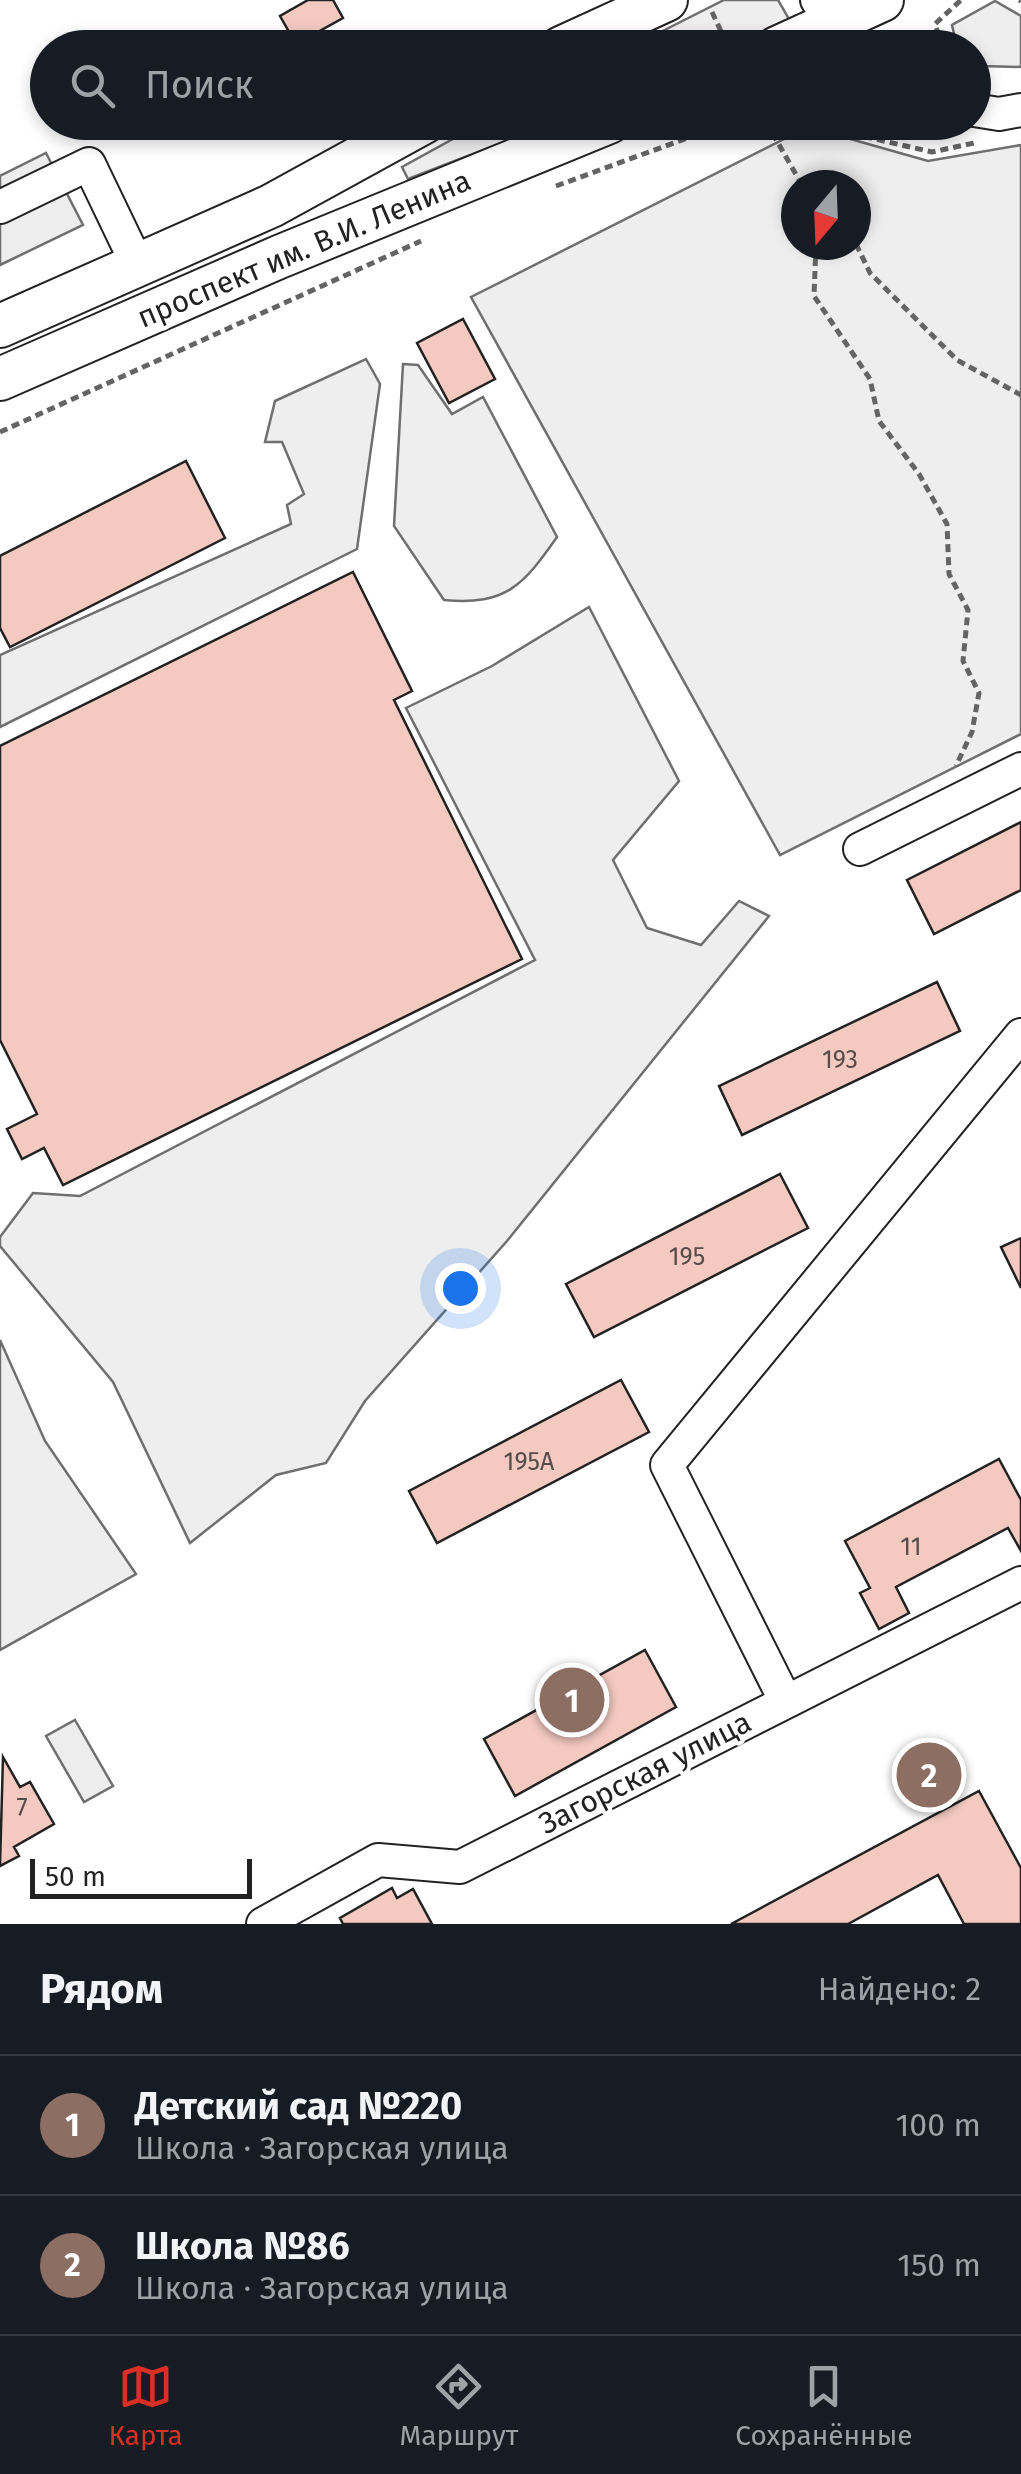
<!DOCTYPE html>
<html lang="ru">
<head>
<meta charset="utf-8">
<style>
  :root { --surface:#171b24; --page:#242831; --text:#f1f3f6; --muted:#9ea1a6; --line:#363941; --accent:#d93025 }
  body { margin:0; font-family:"Fira Sans",sans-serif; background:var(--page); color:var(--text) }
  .compass { position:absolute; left:781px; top:170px; width:90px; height:90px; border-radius:50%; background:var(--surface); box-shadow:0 5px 15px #0003; rotate:199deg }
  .scale { position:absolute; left:30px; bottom:25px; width:222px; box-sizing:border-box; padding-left:10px; border:5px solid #222; border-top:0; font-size:28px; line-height:35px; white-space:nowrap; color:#222; -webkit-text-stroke:8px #fff; paint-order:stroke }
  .you { position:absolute; left:460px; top:1288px; width:35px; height:35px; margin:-25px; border:8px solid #fff; border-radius:50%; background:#1a73e8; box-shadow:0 0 0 15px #1a73e833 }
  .badge { display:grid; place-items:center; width:65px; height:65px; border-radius:50%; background:var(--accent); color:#fff; font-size:32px; font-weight:700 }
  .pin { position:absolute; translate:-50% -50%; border:5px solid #fff; box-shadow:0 2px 10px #0006 }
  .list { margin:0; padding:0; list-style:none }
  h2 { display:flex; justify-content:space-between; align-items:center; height:130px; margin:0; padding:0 40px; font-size:42px }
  h2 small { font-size:32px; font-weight:400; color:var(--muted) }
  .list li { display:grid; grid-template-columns:65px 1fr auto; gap:30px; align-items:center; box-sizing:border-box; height:140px; padding:0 40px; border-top:2px solid var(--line) }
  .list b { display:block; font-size:38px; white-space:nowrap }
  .list p { margin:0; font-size:32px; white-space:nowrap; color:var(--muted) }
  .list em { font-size:32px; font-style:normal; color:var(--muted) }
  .icon { flex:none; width:55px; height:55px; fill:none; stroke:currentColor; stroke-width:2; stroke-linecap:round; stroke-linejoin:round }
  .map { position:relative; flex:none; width:1021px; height:1924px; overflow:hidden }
  .search { position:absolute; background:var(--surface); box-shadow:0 5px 15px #0003; left:30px; right:30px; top:30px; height:110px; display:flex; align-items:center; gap:25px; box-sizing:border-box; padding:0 35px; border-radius:55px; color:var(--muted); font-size:38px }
  .sheet { height:410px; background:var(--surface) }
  nav { display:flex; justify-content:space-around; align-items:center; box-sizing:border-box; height:140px; border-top:2px solid var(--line); background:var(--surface); font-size:28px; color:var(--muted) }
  nav a { display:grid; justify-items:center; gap:5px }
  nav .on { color:var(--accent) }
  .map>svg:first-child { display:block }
</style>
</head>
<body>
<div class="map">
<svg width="1021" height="1924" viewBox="0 0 1021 1924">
  <rect width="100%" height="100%" fill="#fff"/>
  <path fill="#eee" stroke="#6f6f6f" stroke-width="2.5" fill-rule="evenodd" d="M724,0H778L790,21L730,47L629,48Z
    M995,1L1021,16V67L982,66L974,61V48L957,47L952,25Z
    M482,123H553L408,179L402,167Z
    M808,127L928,161L1021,145V734L780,855L471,297ZM796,185H856V245H796Z
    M366,359L380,384L357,549L0,727V655L291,524L287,505L304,494L282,442H265L275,401Z
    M403,364L418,365L452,414L483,397L557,537C524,584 507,606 444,600L394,526Z
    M589,607L679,781L613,860L647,928L701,945L739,901L769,916L507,1241L365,1401L326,1463L276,1475L190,1543L113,1382L0,1246V1237L33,1193L80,1196L535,960L406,708L492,666Z
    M0,1340L45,1441L136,1574L0,1650Z"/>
  <path fill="#ededed" stroke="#6f6f6f" stroke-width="2.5" d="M46,153L83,225L0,265V176Z
    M75,1720L113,1786L84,1802L46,1736Z"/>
  <path fill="#f3c9c0" stroke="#222" stroke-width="2.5" d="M308,0H333L343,18L296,44L280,16Z
    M463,319L495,379L449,403L417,343Z
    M186,461L225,538L10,647L0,628V556Z
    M353,572L412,691L394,700L522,959L63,1185L44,1148L22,1159L7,1129L37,1114L0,1040V746Z
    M1021,822V890L934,934L907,880Z
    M937,982L960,1031L742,1135L719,1086Z
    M780,1174L808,1228L594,1337L566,1284Z
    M1021,1238V1288L1001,1247Z
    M621,1380L649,1432L437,1543L409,1491Z
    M999,1459L1021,1500V1551L1008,1528L896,1587L909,1613L879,1629L860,1593L870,1588L845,1541Z
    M645,1650L676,1707L515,1796L484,1739Z
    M3,1757L20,1787L30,1782L54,1824L14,1847L19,1856L0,1866Z
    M979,1791L1021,1868V1924H964L938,1875L848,1924H731Z
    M392,1888L397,1898L413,1889L432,1924H343L340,1918Z"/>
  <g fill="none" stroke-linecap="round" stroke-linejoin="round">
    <defs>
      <path id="minor" d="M817,0L852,48
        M974,110L999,114L1021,110
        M0,207L89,164L138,266
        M860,849L1021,769
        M786,1702L667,1465L1021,1035
        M263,1924L378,1860L460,1867L1021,1583"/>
      <path id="major" d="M561,48L666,0
        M777,48L882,0
        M0,326L271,206L424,122
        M0,379L279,257L609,122"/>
    </defs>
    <use href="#minor" stroke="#222" stroke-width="36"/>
    <use href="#major" stroke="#222" stroke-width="46"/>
    <path stroke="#646464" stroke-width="5" stroke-dasharray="8 5" stroke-linecap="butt" d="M1019,0L1021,1
      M712,12L726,42
      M943,48L935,24L961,0
      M766,122L802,185
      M801,122L932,152L974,143
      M556,186L731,122
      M856,244L870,273L957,360L1021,395
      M816,245L814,296L870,379L879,421L919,474L947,524L949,574L968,610L963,661L979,693L972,732L956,766
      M0,432L421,241"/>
    <use href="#minor" stroke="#fff" stroke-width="32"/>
    <use href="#major" stroke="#fff" stroke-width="42"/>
  </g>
  <g text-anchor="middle" stroke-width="8" stroke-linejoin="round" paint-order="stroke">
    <g font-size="25" fill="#564c4a">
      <text x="840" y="1068">193</text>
      <text x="687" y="1265">195</text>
      <text x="529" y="1470">195А</text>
      <text x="911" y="1555">11</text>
      <text x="22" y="1815">7</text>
    </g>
    <g font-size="30" fill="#222" stroke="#fff">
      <text transform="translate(304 249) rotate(-23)" y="10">проспект им. В.И. Ленина</text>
      <text transform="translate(645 1773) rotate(-27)" y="10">Загорская улица</text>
    </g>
  </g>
</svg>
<svg class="compass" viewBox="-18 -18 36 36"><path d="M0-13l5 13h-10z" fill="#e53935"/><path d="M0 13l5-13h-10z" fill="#9ea1a6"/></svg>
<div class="scale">50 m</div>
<div class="you"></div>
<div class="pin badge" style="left:572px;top:1700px;background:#8d6e63">1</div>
<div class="pin badge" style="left:929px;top:1775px;background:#8d6e63">2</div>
<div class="search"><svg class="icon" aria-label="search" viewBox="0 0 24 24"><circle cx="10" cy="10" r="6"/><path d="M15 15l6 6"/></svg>Поиск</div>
</div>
<section class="sheet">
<h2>Рядом<small>Найдено: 2</small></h2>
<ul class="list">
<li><span class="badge" style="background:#8d6e63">1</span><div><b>Детский сад №220</b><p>Школа · Загорская улица</p></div><em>100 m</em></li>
<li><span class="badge" style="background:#8d6e63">2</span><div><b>Школа №86</b><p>Школа · Загорская улица</p></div><em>150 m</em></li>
</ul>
</section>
<nav>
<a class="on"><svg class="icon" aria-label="map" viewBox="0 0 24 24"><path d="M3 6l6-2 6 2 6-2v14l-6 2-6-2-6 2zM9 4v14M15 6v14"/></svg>Карта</a>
<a><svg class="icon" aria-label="directions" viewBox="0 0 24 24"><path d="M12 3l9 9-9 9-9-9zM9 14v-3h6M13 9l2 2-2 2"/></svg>Маршрут</a>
<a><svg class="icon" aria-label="saved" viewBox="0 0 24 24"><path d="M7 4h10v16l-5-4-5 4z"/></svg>Сохранённые</a>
</nav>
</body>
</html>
